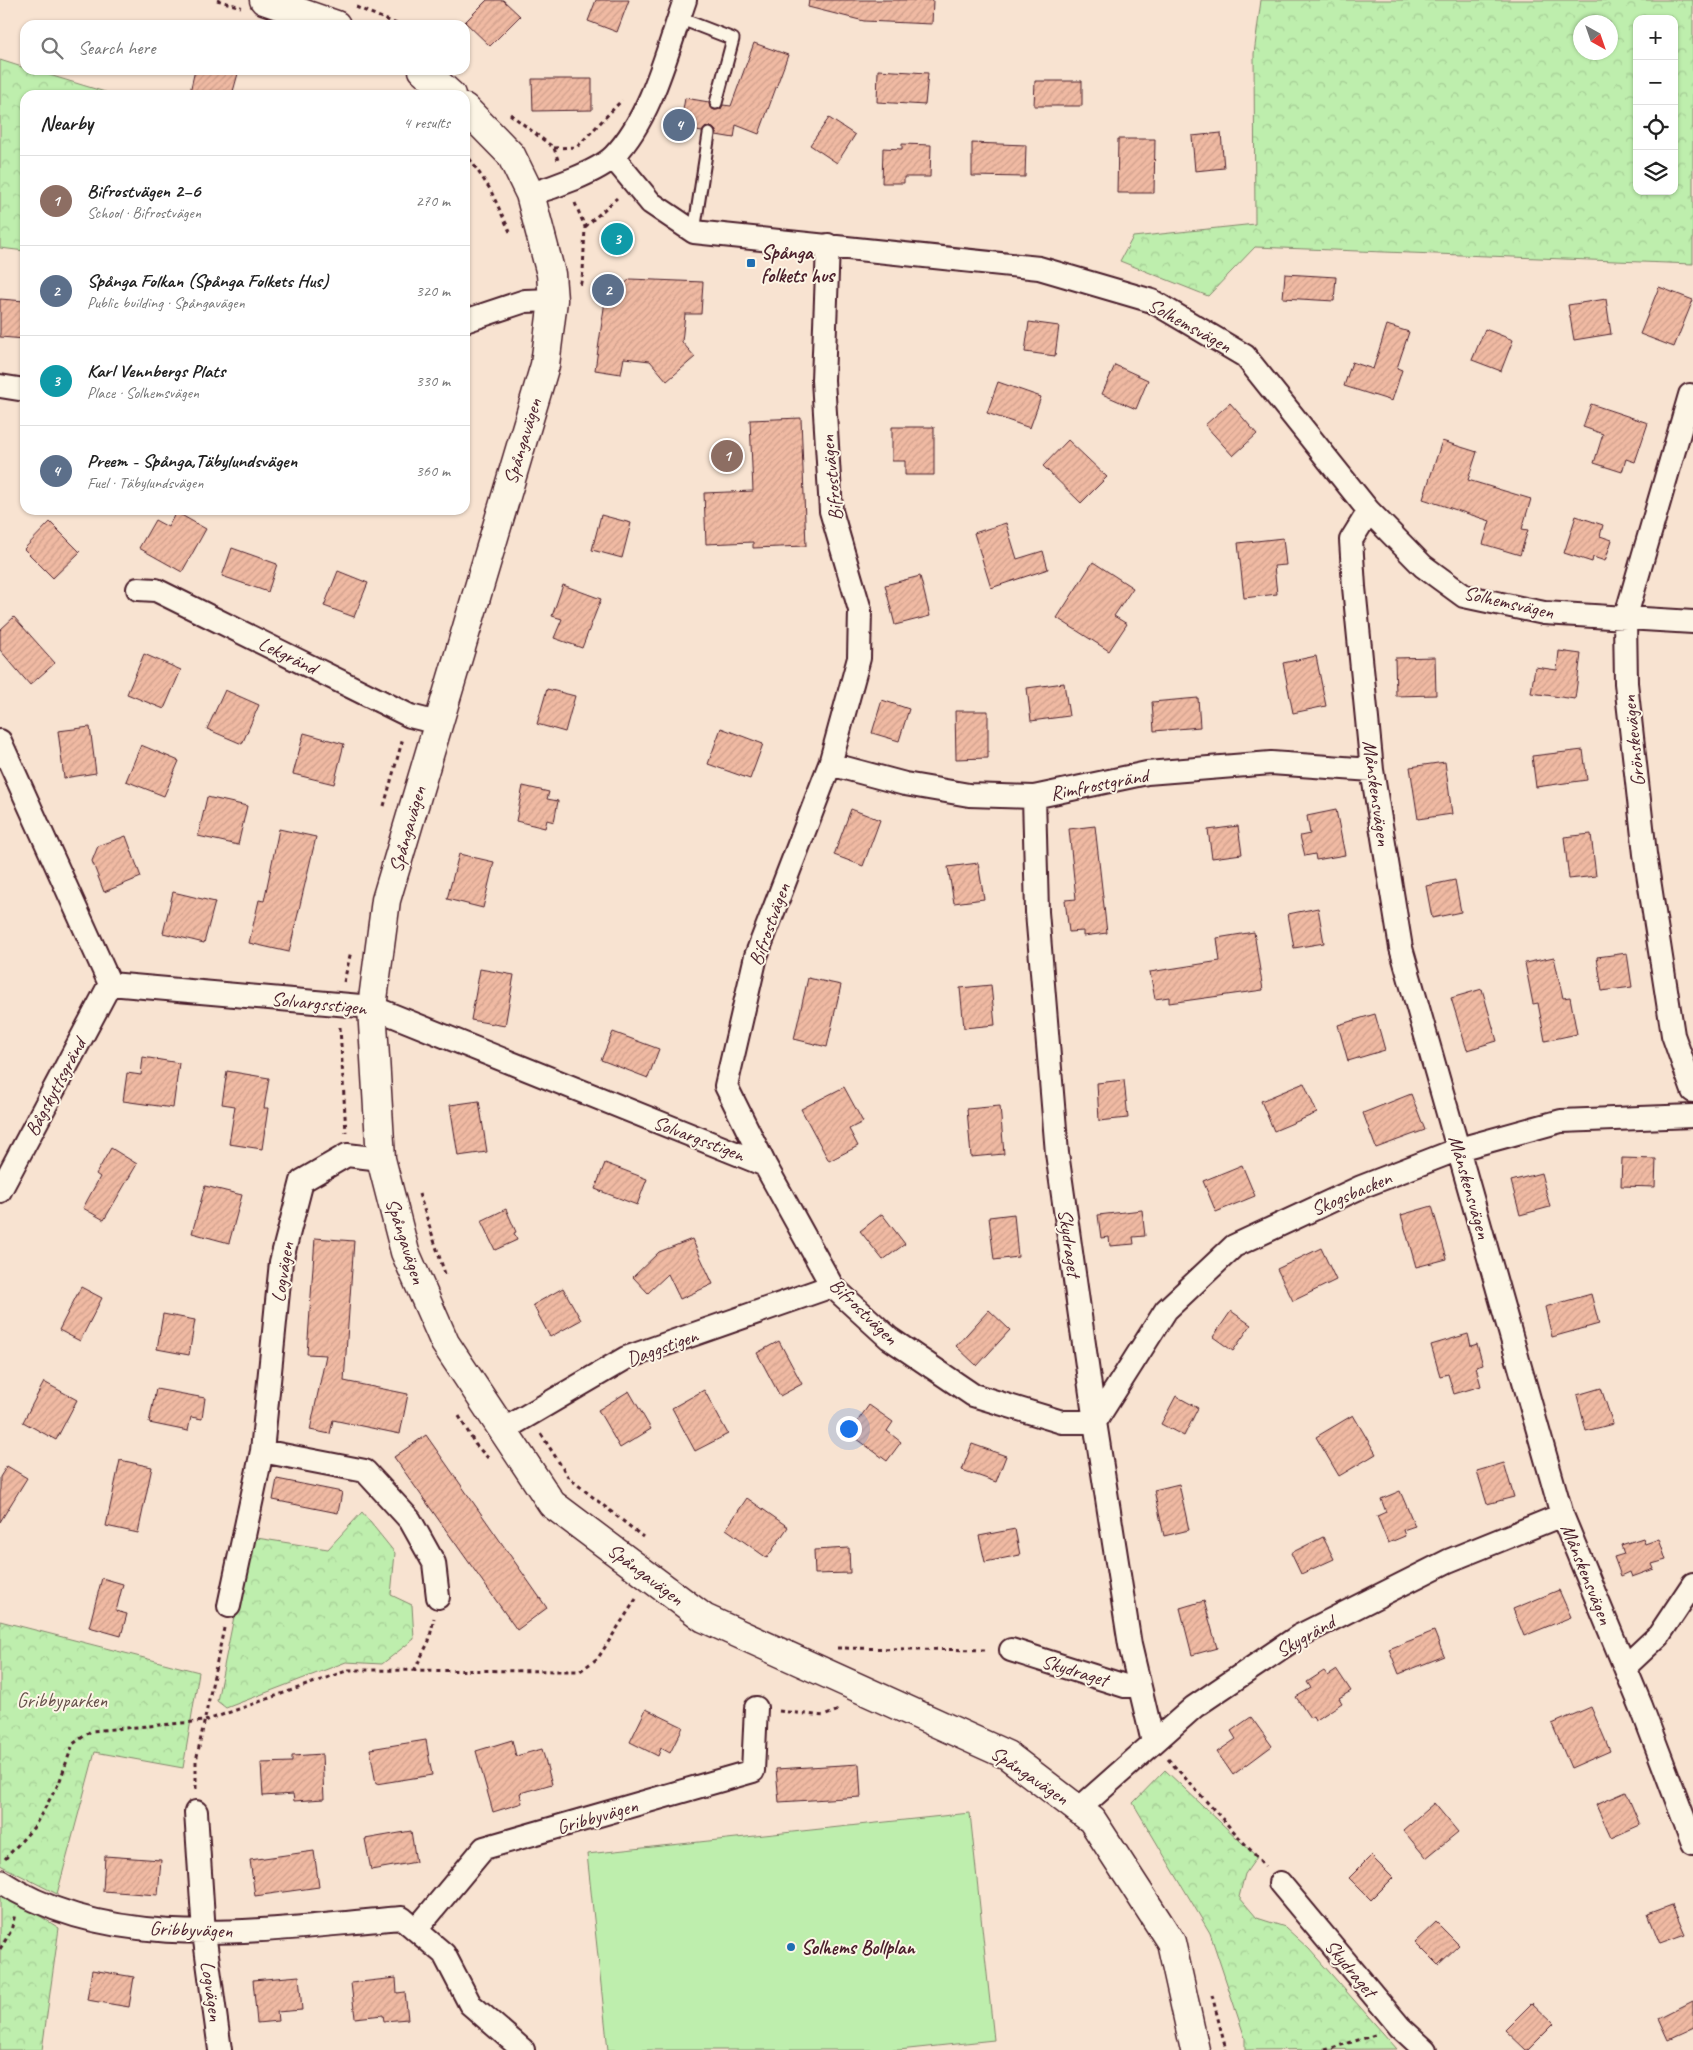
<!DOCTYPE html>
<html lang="en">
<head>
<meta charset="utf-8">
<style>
  :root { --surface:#fff; --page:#f2f2f2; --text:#222; --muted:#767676; --line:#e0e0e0; --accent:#0f766e }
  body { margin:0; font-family:Caveat,sans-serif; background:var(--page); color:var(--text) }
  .controls { position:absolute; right:15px; top:15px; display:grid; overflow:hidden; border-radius:10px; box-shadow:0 1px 4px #0004 }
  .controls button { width:45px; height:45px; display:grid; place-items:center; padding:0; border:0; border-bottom:1px solid var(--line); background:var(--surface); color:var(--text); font:25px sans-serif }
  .compass { position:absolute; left:1573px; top:15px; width:45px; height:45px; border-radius:50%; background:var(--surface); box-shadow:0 1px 4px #0004; rotate:140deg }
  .you { position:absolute; left:848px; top:1428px; width:18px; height:18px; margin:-12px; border:4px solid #fff; border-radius:50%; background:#1a73e8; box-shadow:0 0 0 8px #1a73e833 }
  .badge { display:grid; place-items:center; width:32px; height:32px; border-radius:50%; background:var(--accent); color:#fff; font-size:16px; font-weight:700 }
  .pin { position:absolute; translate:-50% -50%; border:2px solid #fff; box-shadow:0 1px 5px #0006 }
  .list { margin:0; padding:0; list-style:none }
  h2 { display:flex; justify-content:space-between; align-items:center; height:65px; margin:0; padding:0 20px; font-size:21px }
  h2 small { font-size:16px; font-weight:400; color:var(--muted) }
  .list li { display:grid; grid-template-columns:32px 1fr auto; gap:15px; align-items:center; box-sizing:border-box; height:90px; padding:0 20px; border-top:1px solid var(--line) }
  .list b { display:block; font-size:19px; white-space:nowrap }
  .list p { margin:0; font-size:16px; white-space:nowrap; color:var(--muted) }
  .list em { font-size:16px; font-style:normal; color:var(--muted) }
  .icon { flex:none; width:28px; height:28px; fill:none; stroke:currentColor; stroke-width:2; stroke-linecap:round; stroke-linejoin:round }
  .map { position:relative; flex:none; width:1693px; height:2050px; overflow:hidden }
  .search { position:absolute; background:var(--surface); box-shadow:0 1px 4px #0004; left:20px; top:20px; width:450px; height:55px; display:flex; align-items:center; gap:12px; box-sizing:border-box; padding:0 18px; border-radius:15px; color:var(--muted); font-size:19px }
  .panel { position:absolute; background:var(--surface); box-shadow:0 1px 4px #0004; left:20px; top:90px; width:450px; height:425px; border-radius:15px }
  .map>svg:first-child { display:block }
</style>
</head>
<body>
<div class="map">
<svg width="1693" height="2050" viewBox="0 0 1693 2050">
  <defs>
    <pattern id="forest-crowns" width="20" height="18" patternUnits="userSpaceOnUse" patternTransform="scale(1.25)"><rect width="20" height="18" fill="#beeead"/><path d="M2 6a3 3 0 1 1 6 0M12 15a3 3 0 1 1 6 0" fill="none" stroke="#a5cc95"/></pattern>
    <pattern id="building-hatch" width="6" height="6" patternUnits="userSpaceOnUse" patternTransform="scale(1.25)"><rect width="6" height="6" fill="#f0baa3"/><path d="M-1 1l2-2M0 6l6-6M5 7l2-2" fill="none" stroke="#cf9f8c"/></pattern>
  </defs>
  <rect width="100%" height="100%" fill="#f8e3d1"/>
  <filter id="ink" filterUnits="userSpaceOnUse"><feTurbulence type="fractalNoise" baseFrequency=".02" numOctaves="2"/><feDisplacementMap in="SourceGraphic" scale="10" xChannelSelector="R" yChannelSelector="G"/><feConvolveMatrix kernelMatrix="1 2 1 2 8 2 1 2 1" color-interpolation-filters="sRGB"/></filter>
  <g filter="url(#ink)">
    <path fill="#beeead" stroke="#84866c" d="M970,1813L994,2040L899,2050H608L587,1854Z"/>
    <path fill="url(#forest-crowns)" stroke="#84866c" fill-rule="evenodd" d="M1261,0H1693V264L1255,247L1208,296L1120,261L1133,237L1255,224L1254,54ZM1637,19H1674V191H1637ZM1610,22V52H1580V22Z
      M0,60L25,68V70H33L115,95H25V251L0,248Z
      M362,1512L395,1553L391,1595L412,1605L414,1639L382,1664L346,1662L226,1708L217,1701L250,1537L328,1549Z
      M0,1621L199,1672L183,1768L95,1752L57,1894L0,1865Z
      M1165,1770L1257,1857L1245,1874L1239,1897L1257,1918L1285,1927L1309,1949L1397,2049L1245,2050V2038L1210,1933L1133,1803Z
      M0,1891L59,1928L42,2050H0Z"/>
    <path fill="url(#building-hatch)" stroke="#4a1f2b" d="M487,0H503L520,16L490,46L465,22Z
      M596,0H629L617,32L588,21Z
      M809,0H933L932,24L864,21L808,7Z
      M754,43L788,55L759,134L736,125L734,138L716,135V131L711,127H706L702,132L680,128L685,98L709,102L710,108L715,110L721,109L723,105L731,106Z
      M195,70H239L232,95H202L190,92Z
      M878,70L928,73L925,105L877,102Z
      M532,79H592V110L533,111Z
      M1035,81H1082V106H1034Z
      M829,118L855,135L837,163L810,145Z
      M1221,133L1224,168L1195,171L1192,136Z
      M1118,139H1155L1154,193H1117Z
      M972,143L1026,145L1025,177L972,176Z
      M902,144L931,145L930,177H904V183H882L883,148L902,149Z
      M1285,274L1336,277L1334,301L1283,298Z
      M630,279L703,282L701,314H685L682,342L695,357L667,381L650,361L624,358L621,374L595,370L605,301Z
      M1659,287L1693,300L1674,347L1640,334Z
      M0,299L25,301V339L0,337Z
      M1606,299L1611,334L1574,340L1568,305Z
      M1029,322L1059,326L1055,356L1025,352Z
      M1387,325L1409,332L1397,368L1402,370L1392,401L1344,386L1352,362L1373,369Z
      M1485,329L1513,340L1501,371L1472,360Z
      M1115,365L1148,380L1136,409L1102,394Z
      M998,382L1041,397L1030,428L987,413Z
      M1230,403L1257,434L1233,456L1205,425Z
      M1591,404L1648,423L1635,462L1626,459L1622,472L1594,463L1603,434L1583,427Z
      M801,418L806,546L753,548V542L706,544L704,493L753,491L750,420Z
      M892,427H934V475H905V461H892Z
      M1068,440L1107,477L1081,503L1043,466Z
      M1442,441L1477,452L1468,480L1531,499L1522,529L1528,530L1520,555L1483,544L1490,521L1423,499Z
      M176,512L206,529L182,572L139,548L155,520L168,527Z
      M601,515L631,523L622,558L592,550Z
      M1576,516L1603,525L1600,536L1612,540L1605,561L1593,557L1592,562L1564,553Z
      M50,522L80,552L53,578L24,549Z
      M1006,523L1017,559L1043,551L1048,569L991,588L974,533Z
      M1283,538L1286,565L1274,566L1277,594L1244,598L1238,543Z
      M232,548L277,564L268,592L222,576Z
      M1093,562L1133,588L1114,616L1127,624L1109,651L1057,618Z
      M338,571L368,583L354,617L324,606Z
      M920,576L930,616L895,625L885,585Z
      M563,585L601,599L582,648L554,638L562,619L552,616Z
      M14,617L55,663L30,685L0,650V630Z
      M1559,651L1581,654L1575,699L1531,693L1535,667L1557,670Z
      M144,654L181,670L164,709L127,694Z
      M1316,656L1326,706L1293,713L1283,663Z
      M1435,657L1436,695L1396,696L1395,658Z
      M1064,683L1069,716L1031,721L1027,688Z
      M547,689L575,696L565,732L537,724Z
      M225,690L259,705L242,744L207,729Z
      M1198,698L1200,727L1154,731L1152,702Z
      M882,700L909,709L899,741L872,733Z
      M955,711H988V758L956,759Z
      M90,727L96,773L64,778L58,731Z
      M721,728L763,744L750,779L708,764Z
      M304,733L344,744L334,784L293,774Z
      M141,745L179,761L164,796L126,781Z
      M1583,750L1587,780L1536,787L1532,756Z
      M1445,762L1452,814L1418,819L1410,767Z
      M523,786L549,792L547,799L558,801L554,822L547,820L545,828L516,821Z
      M207,797L247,806L238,845L198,836Z
      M851,809L880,820L863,866L834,855Z
      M1336,810L1345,855L1316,860L1315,854L1305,856L1300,836L1310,834L1307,816Z
      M1095,826L1107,933L1083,936V931L1069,932L1065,900L1076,899L1069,829Z
      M1238,826L1242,854L1212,858L1208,830Z
      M279,829L316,837L289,952L249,943L259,900L264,901Z
      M1591,834L1596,876L1569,879L1564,837Z
      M126,836L141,877L104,892L92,861L98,846Z
      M459,854L494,862L483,908L447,899Z
      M978,863L984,899L954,903L948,867Z
      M1455,880L1461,912L1432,918L1426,886Z
      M173,892L215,902L204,943L163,933Z
      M1318,908L1324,943L1294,948L1288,914Z
      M1254,932L1263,990L1169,1003V997L1155,999L1150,972L1220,961L1217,938Z
      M1627,953L1632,987L1602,991L1597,957Z
      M1554,957L1563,998L1570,997L1577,1034L1545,1041L1538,1003L1533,1004L1525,963Z
      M480,969L514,975L505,1026L471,1020Z
      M808,978L841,985L827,1047L794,1039Z
      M991,985L995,1025L964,1028L960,988Z
      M1482,989L1497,1041L1467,1050L1451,998Z
      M1375,1014L1385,1050L1348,1061L1338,1025Z
      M613,1032L659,1049L648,1078L601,1060Z
      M143,1057L179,1063L173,1108L123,1101L127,1073L141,1075Z
      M227,1071L269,1078L264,1108H268L262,1149L229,1144L235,1106L222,1104Z
      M1124,1080L1128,1118L1099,1121L1097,1083Z
      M1304,1083L1317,1113L1274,1131L1261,1101Z
      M844,1087L863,1122L849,1129L858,1146L829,1161L801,1109Z
      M1411,1094L1425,1130L1376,1148L1363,1113Z
      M479,1101L487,1152L458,1156L450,1105Z
      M1000,1106L1004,1154L971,1157L967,1109Z
      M111,1148L137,1164L104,1220L83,1208L100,1177L96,1174Z
      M1622,1158L1656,1159L1655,1187L1621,1186Z
      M605,1163L647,1179L637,1205L595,1189Z
      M1242,1165L1255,1196L1216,1212L1203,1181Z
      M1541,1173L1550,1207L1520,1215L1511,1181Z
      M205,1186L242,1195L229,1243L192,1233Z
      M1432,1206L1447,1259L1416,1267L1401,1215Z
      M506,1209L516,1232L514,1233L517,1240L495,1250L481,1221Z
      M1142,1210L1145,1236L1133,1237L1134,1244L1110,1246L1109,1237L1101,1238L1098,1215Z
      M882,1214L905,1244L883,1260L860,1231Z
      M1014,1214L1018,1257L994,1260L989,1217Z
      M315,1238L354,1241L344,1381L408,1394L400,1434L333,1420L330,1434L310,1430L326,1355L307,1354Z
      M692,1239L713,1284L680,1299L668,1274L648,1293L633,1277L659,1252Z
      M1321,1248L1336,1280L1293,1301L1277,1269Z
      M81,1287L102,1298L80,1341L59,1330Z
      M563,1288L581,1320L550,1337L533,1305Z
      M1591,1294L1599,1324L1552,1337L1545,1307Z
      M989,1310L1010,1330L977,1366L956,1346Z
      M1231,1311L1251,1325L1233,1351L1213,1337Z
      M163,1314L195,1320L189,1355L157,1349Z
      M1468,1334L1471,1346L1477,1344L1483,1365L1476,1367L1481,1386L1454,1394L1448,1374L1440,1376L1431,1345Z
      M779,1341L802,1384L780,1396L757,1353Z
      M44,1382L77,1400L56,1440L23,1422Z
      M1601,1388L1613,1424L1586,1431L1577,1395Z
      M156,1389L205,1398L202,1419L191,1417L188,1431L149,1423Z
      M704,1390L728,1434L695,1451L672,1408Z
      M629,1391L651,1429L620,1448L598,1410Z
      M1176,1396L1198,1408L1184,1436L1161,1424Z
      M869,1405L893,1422L887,1431L901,1442L887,1461L849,1433Z
      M1353,1415L1376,1454L1339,1476L1316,1437Z
      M426,1435L547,1608L517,1630L394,1457Z
      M972,1444L1006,1456L996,1482L962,1470Z
      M120,1460L152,1467L138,1533L106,1526Z
      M1504,1463L1514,1497L1487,1504L1477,1471Z
      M7,1466L27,1478L0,1522V1477Z
      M277,1479L342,1492L338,1513L273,1500Z
      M1179,1484L1189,1530L1164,1536L1154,1490Z
      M1400,1491L1415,1526L1403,1530L1405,1536L1388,1543L1377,1516L1386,1512L1381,1499Z
      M747,1498L788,1527L767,1558L726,1529Z
      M1015,1529L1020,1555L985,1562L979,1536Z
      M1323,1537L1334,1559L1301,1574L1291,1553Z
      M1643,1538L1645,1544L1659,1539L1666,1560L1652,1564L1654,1569L1632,1577L1630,1572L1621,1576L1614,1557L1624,1554L1621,1545Z
      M849,1548L850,1573L815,1574L814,1550Z
      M102,1578L123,1584L116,1611L127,1614L121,1636L89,1627Z
      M1559,1590L1571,1617L1524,1636L1513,1609Z
      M1204,1601L1217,1648L1192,1655L1180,1608Z
      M1434,1631L1444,1656L1399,1674L1389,1649Z
      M1337,1670L1351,1691L1339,1698L1342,1703L1315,1721L1313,1716L1310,1718L1296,1697L1311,1688L1307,1682L1324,1671L1328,1676Z
      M1591,1707L1610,1751L1571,1768L1552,1724Z
      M646,1709L683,1727L670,1753L661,1748L658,1756L630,1742Z
      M1251,1717L1272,1746L1233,1775L1217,1752L1236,1739L1231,1731Z
      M426,1740L432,1775L376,1784L370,1749Z
      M512,1740L516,1756L542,1749L552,1784L520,1793L522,1803L493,1812L476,1751Z
      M322,1754L324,1799L294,1801L293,1794L263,1796L261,1763L292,1762V1756Z
      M859,1764L861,1797L779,1802L776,1769Z
      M1626,1792L1640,1825L1611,1838L1596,1805Z
      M1434,1803L1458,1832L1426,1858L1403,1830Z
      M411,1831L416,1862L371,1870L365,1839Z
      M314,1851L319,1887L255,1896L250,1860Z
      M105,1856L161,1860L158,1895L103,1891Z
      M1371,1856L1393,1878L1371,1900L1349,1878Z
      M1672,1905L1685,1935L1660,1944L1648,1914Z
      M1436,1922L1459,1945L1438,1965L1415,1942Z
      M92,1970L134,1977L129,2007L87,2000Z
      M299,1976L302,2010L277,2012L278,2021L257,2023L253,1980Z
      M396,1978L397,1993L405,1992L408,2019L384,2021L383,2015L355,2018L351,1983Z
      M1693,2001V2029L1669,2040L1659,2018Z
      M1532,2003L1554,2024L1528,2050H1526L1505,2030Z"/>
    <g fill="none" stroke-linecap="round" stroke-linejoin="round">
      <defs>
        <path id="lane" d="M679,18L733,39L716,103
          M694,232L709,134"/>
        <path id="street" d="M613,157L651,203L694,232L1039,268L1152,301L1245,356L1369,511L1423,566L1464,596L1544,613L1693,622
          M530,194C552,188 598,172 614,156C652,116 667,51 685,0
          M828,245L823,380L831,511L860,610L859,658L830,764L756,956L726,1086L765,1165L832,1286L889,1338L973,1395L1062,1422H1095L1166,1310L1234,1246L1361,1187L1459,1149L1561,1121L1693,1116
          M465,321L525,301L553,300
          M0,386L25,390
          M1690,395L1625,619L1626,683L1645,854L1673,1035L1693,1091
          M1369,511L1351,540L1354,587L1372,770L1401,948L1562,1515L1641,1706L1693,1843
          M138,589L156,590L410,716L438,723
          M0,741L110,984
          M830,764L905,784L969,795L1034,797L1147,773L1271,763L1372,770
          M1034,797L1037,912L1057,1153L1095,1422L1130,1645L1153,1742
          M110,984L372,1007L765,1165
          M381,1159L347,1155L302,1181L281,1262L262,1451L365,1471L410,1520L434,1563L438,1597
          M0,1191L110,984
          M503,1430L626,1358L832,1286
          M229,1606L262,1451
          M1011,1650L1125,1686L1139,1685
          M1625,1667L1659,1635L1693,1584
          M1080,1808L1194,1707L1299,1636L1448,1561L1562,1515
          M196,1812L204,1933L220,2050
          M0,1881C115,1957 273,1928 402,1918L444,1954L470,2004L523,2050
          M1280,1883L1400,2027L1425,2050
          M416,1930L484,1848L753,1771L756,1708"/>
        <path id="secondary" d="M264,0L336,25
          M423,70L451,95
          M465,108L511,155L530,194L551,274L553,300L545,365L386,900L372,1007L381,1159L405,1252L445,1343L552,1504L704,1618L1007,1755L1092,1820L1171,1942L1195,2050"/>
      </defs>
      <use href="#lane" stroke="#4a1f2b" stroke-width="15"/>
      <use href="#street" stroke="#4a1f2b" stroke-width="26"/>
      <use href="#secondary" stroke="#4a1f2b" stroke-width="31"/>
      <path stroke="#4a1f2b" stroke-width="3" stroke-dasharray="4 4" stroke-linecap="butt" d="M217,0L241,7
        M356,7L399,25
        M510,114L554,148L558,160
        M554,148L577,147L622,100
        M465,152L490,189L511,234
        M575,203L585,227L583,272L580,287
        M585,227L617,198
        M384,806L403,738
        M344,982L351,951
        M340,1027L346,1133
        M419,1194L445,1274
        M459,1416L475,1444L488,1458
        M541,1434L569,1478L643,1537
        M837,1648L988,1650
        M414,1671L429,1641L434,1618
        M779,1711L824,1716L841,1709
        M1168,1759L1265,1866
        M196,1789V1761L224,1628
        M5,1859L34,1827L59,1783L73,1744L91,1731L205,1721L349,1670L580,1671L598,1658L636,1599
        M0,1949L11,1931L15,1914
        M1212,1995L1226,2050
        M1325,2050L1375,2035"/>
      <use href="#lane" stroke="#fcf5e5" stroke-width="11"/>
      <use href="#street" stroke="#fcf5e5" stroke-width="22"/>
      <use href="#secondary" stroke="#fcf5e5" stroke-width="28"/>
    </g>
  </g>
  <g fill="#1f6fb2" stroke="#fcf5e5" stroke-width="2">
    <rect x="746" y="258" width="10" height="10" rx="2.5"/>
    <circle cx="791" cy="1947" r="5"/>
  </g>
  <g text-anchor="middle" stroke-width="4" stroke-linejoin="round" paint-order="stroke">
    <g font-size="20" font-weight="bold" fill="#4a1f2b" stroke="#fcf5e5" text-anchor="start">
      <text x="761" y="259">Spånga<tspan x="761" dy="23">folkets hus</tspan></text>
      <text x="801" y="1954">Solhems Bollplan</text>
    </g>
    <g font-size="20" fill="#4a1f2b" stroke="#fcf5e5">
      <text transform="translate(1190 325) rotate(29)" y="7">Solhemsvägen</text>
      <text transform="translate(522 441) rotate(-73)" y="7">Spångavägen</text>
      <text transform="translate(831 478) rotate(-96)" y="7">Bifrostvägen</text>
      <text transform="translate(1509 602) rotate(13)" y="7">Solhemsvägen</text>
      <text transform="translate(288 655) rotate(26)" y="7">Lekgränd</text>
      <text transform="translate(1633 741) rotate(-96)" y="7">Grönskevägen</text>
      <text transform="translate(1099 784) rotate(-11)" y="7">Rimfrostgränd</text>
      <text transform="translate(1377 793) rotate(82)" y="7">Månskensvägen</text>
      <text transform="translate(407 829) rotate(-74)" y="7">Spångavägen</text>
      <text transform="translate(769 924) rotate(-70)" y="7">Bifrostvägen</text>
      <text transform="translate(319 1003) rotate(6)" y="7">Solvargsstigen</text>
      <text transform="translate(55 1087) rotate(-62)" y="7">Bågskyttsgränd</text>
      <text transform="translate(699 1138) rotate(21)" y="7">Solvargsstigen</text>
      <text transform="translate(1470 1187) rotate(74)" y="7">Månskensvägen</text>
      <text transform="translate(1351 1193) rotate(-23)" y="7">Skogsbacken</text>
      <text transform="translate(406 1241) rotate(72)" y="7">Spångavägen</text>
      <text transform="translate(1070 1243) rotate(82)" y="7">Skydraget</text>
      <text transform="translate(282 1272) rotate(-81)" y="7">Logvägen</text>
      <text transform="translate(864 1311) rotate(44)" y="7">Bifrostvägen</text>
      <text transform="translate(662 1347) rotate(-20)" y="7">Daggstigen</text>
      <text transform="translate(646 1574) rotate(37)" y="7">Spångavägen</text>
      <text transform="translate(1587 1574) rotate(68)" y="7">Månskensvägen</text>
      <text transform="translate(1305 1636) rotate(-30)" y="7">Skygränd</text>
      <text transform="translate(1075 1670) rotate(17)" y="7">Skydraget</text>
      <text transform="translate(1030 1775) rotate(34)" y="7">Spångavägen</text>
      <text transform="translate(597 1816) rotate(-16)" y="7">Gribbyvägen</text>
      <text transform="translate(191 1929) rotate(2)" y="7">Gribbyvägen</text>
      <text transform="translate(1351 1968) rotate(50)" y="7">Skydraget</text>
      <text transform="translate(212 1991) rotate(82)" y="7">Logvägen</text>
    </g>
    <g font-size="20" fill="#67534c" stroke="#fcf5e5">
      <text x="62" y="1707">Gribbyparken</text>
    </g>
  </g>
</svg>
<div class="controls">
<button>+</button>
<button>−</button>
<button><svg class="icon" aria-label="locate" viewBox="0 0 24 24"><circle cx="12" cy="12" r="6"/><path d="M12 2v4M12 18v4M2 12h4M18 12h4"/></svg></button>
<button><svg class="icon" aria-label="layers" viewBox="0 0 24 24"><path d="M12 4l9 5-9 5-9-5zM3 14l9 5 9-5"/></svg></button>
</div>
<svg class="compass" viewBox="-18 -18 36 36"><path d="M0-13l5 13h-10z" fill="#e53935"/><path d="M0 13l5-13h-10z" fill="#767676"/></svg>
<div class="you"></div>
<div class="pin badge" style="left:727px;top:456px;background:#8d6e63">1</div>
<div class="pin badge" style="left:608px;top:290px;background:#5c6f8a">2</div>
<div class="pin badge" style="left:617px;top:239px;background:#0f9aa8">3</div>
<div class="pin badge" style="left:679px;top:125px;background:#5c6f8a">4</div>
<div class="search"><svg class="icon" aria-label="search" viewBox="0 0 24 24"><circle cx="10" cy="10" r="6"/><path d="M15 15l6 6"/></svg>Search here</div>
<section class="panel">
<h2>Nearby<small>4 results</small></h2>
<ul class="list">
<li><span class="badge" style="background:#8d6e63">1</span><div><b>Bifrostvägen 2–6</b><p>School · Bifrostvägen</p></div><em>270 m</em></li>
<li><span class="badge" style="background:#5c6f8a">2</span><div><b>Spånga Folkan (Spånga Folkets Hus)</b><p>Public building · Spångavägen</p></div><em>320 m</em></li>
<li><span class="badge" style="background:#0f9aa8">3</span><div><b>Karl Vennbergs Plats</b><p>Place · Solhemsvägen</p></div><em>330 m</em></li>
<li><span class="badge" style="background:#5c6f8a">4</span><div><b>Preem - Spånga,Täbylundsvägen</b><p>Fuel · Täbylundsvägen</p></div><em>360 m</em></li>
</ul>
</section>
</div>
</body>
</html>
